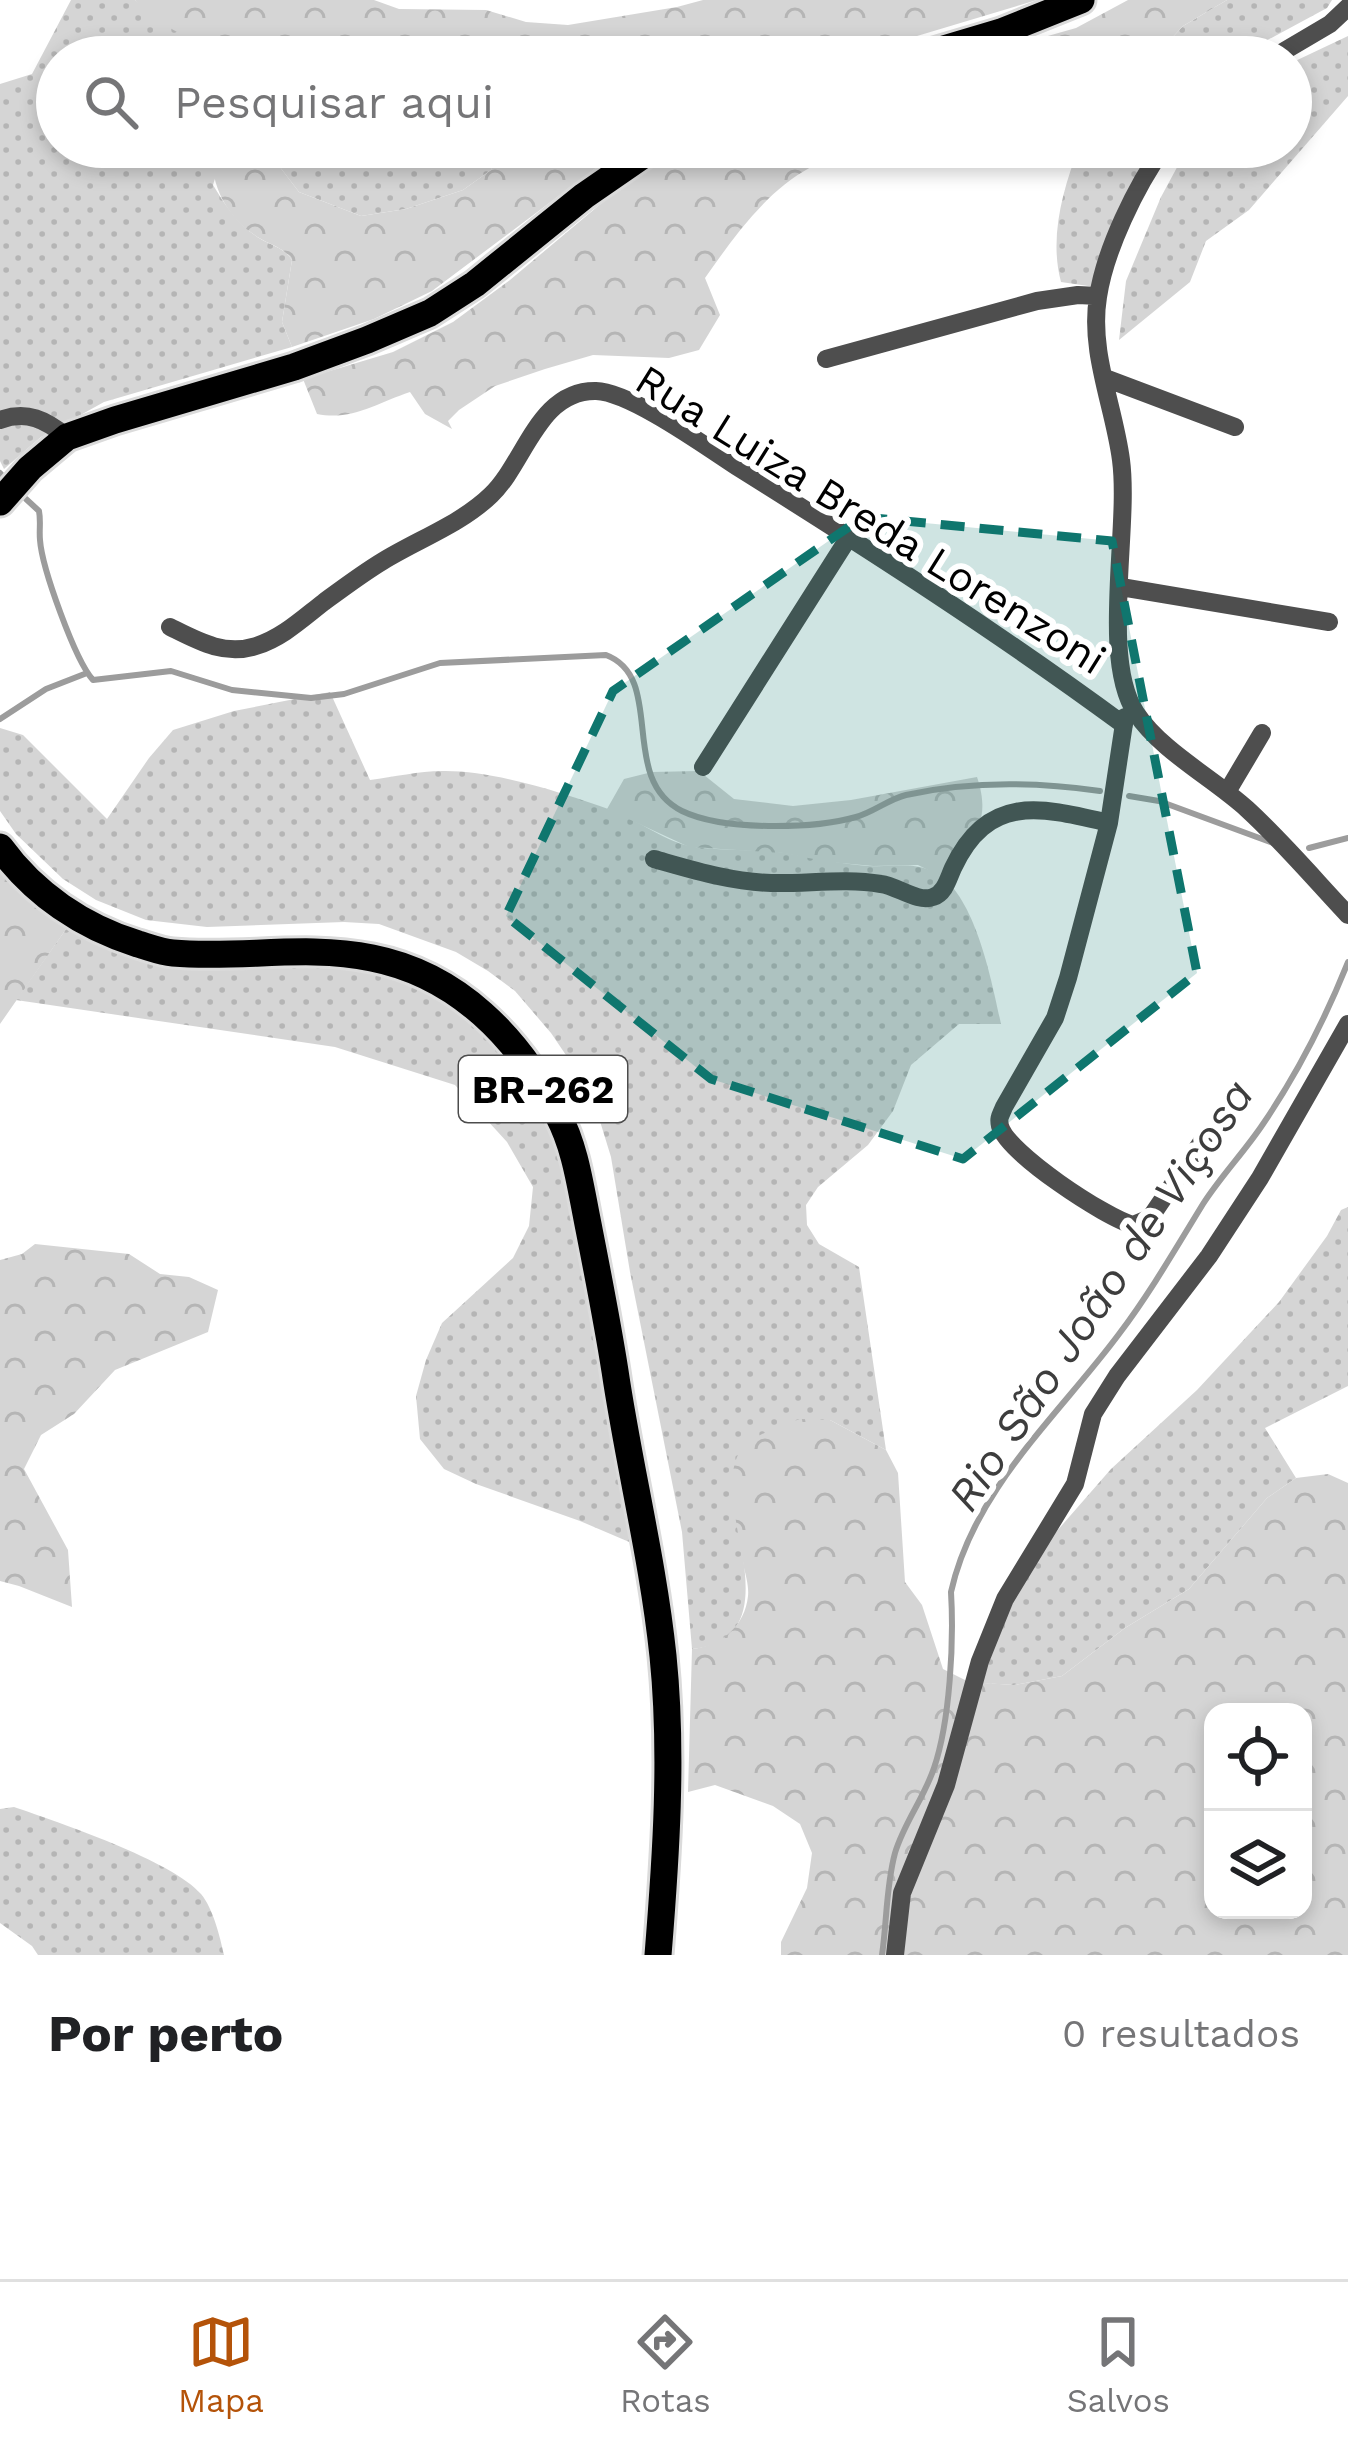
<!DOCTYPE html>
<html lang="pt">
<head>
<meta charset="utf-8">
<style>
  :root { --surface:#fff; --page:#f2f2f2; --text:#202124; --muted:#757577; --line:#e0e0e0; --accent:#b45309 }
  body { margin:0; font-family:"Work Sans",sans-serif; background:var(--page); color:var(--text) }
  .controls { position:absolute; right:36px; bottom:36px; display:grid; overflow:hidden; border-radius:24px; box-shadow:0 6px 18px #0003 }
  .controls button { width:108px; height:108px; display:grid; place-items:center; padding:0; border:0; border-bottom:3px solid var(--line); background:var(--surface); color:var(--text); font:60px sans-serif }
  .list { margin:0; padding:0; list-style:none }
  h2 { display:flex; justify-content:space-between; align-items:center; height:156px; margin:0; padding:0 48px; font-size:51px }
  h2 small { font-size:39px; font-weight:400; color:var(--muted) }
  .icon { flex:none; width:66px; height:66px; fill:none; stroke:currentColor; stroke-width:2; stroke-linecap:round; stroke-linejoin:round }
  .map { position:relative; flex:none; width:1348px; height:1955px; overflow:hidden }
  .search { position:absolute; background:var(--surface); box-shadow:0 6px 18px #0003; left:36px; right:36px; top:36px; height:132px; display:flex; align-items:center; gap:30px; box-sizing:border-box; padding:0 42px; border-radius:66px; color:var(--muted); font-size:45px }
  .sheet { height:324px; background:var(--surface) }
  nav { display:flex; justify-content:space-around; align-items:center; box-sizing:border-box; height:168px; border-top:3px solid var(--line); background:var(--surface); font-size:33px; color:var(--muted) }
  nav a { display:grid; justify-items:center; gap:6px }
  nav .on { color:var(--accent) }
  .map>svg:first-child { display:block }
</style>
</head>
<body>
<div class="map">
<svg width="1348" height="1955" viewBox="0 0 1348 1955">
  <defs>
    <pattern id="grass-dots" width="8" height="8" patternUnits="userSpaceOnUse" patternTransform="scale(3)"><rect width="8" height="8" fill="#d5d5d5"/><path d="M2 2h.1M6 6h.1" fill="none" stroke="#b5b5b5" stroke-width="1.8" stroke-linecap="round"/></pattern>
    <pattern id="forest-crowns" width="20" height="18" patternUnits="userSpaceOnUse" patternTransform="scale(3)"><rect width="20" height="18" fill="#d5d5d5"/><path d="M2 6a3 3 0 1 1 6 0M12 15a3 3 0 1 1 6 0" fill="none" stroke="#b5b5b5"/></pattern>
  </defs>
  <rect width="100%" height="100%" fill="#fff"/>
  <path fill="url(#grass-dots)" d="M71,0H135L158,17L226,51L257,57H57V147H233L224,149L213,185C225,205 238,225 259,238C272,246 283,247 292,260L282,322L292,347L104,402L41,437L4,469L0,461V84L32,74Z
    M1227,0H1332L1327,8L1236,57H1154L1183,26Z
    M1348,36V96L1249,210L1206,241L1190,282L1119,340L1126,281L1161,197L1188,147H1291V63Z
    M259,147H503L491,170L463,190L406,209L361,216L299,192L273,158Z
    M1079,147H1155L1095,287L1061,282C1049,237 1063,189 1079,147Z
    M330,692L370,780C394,777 419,771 442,771C493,770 564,793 611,810C639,820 666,843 695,847C725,851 756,849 786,853C814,858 840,864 868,866C893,868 916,860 939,875C976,899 992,982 1001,1024H959L911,1065L893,1111L868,1145L818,1187L806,1205L807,1225L819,1244L859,1267L886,1450L830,1420L737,1522C745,1571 765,1642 692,1649L682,1532L630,1272L611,1157L591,1092L551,1033L515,991L488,971L456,952L379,924L344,922L207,927L146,920L96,900L63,879L16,834L0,811V728L23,735L107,819L149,758L173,730L234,711Z
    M71,922L91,932L396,963L543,1074L655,1553L580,1521L476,1484L444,1469L420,1439L416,1396L426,1360L442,1323L513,1258L529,1226L533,1187L507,1142L455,1085L335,1047L16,1000Z
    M1348,1207V1386L1265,1428L1296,1478L1267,1498L1189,1589L1125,1628L1062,1676L1014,1685L981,1683L991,1651L1029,1563L1111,1469L1197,1390L1279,1302L1327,1236L1341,1210Z
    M14,1807C58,1822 173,1861 201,1894C213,1908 220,1937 224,1955H38L32,1946L0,1923V1809Z"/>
  <path fill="url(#forest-crowns)" fill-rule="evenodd" d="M135,0H374L399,9L486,10L526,22L568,25L677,7L703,0H1037L847,57H257C208,47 171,37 135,0Z
    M1128,0H1227L1183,26L1154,57H974L1076,28Z
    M233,147H259L273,158L299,192L361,216L406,209L463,190L491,170L503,147H624L432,291L374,319L292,347L282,322L292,260C284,248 273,246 261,239C231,222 214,193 212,161L224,149Z
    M683,147H865C848,153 827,158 811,167C765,192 734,237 705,278L720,315L699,350L669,358L593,355L545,369L495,386L459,410L448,421L452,429L425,414L410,392C377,403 352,421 317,414L303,379L393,352L453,322L510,280L635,175Z
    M699,771L734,799L793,806L851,800L977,777C993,825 971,840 942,877L918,865L873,866L829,862L783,853L689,847L607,809L624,779L652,772Z
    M0,866L71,922L0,1024Z
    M35,1244L129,1254L160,1274L189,1277L218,1290L208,1332L115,1370L74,1414L41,1435L24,1469L68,1550L72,1607L19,1586L0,1581V1260L22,1254Z
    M800,1419L830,1420L886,1450L898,1473L905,1582L922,1605L943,1669L969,1682L1014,1685L1062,1676L1125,1628L1189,1589L1267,1498L1296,1478L1328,1474L1348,1483V1955H781V1942L807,1888L812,1853L800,1824L773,1806L715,1785L688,1792L692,1649C721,1646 745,1626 748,1596C749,1587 746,1576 744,1568C740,1538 725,1484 737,1457C748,1435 779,1427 800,1419ZM1213,1712H1303V1910H1213Z"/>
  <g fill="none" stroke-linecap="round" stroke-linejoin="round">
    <path stroke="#9c9c9c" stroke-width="6" d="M0,473L1,474
      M26,499L39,511C41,521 39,530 40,540C42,568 75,660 93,680L171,671L232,690L311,698L344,694L440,663L606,655C667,678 617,779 682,811C723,831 813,829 856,817C874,812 889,799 906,795C969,781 1037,782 1100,791
      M0,719L46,689L87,673
      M1129,796L1159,801L1273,843
      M1309,848L1348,838
      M882,1955C887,1921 886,1886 895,1853C904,1823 924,1798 934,1768C950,1721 954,1642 951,1592C974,1489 1058,1416 1119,1334C1150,1293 1176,1248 1203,1204C1221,1176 1245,1151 1263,1124C1297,1074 1326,1017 1348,962"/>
    <defs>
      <path id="highway" d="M917,57L1001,32L1081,0
        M0,502L30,468L67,437L115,420L294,367L367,340L430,313L475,284L584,196L655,147
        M0,847C34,894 83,927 138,944C149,947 161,952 173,953C239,959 306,944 372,958C458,975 519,1038 558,1115C575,1147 580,1184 587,1219C597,1270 607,1320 615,1371C629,1466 653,1560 663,1656C673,1754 666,1857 658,1955"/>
    </defs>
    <use href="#highway" stroke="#dbdbdb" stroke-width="33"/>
    <path stroke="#4e4e4e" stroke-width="18" d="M1274,57L1330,24L1348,7
      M1164,147C1136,186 1105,250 1098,297C1089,352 1114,406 1121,460C1130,528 1100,659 1136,713C1161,751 1213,778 1247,809C1283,842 1315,880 1348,915
      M826,359L1037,301L1078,295L1098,296
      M1105,378L1235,427
      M0,420C27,410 46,420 67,437
      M1121,587L1329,622
      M170,627C198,641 224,656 256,646C282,638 302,619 324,602C343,588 363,573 383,561C419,539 461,524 491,495C525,463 538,390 596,391C631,392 708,448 739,468C870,550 999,633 1124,725
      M1125,717L1109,823L1068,978L1055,1018L1004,1107C1001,1115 998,1117 1000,1126C1007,1153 1106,1218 1133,1225L1150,1218L1207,1134
      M703,767L849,537
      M1227,792L1262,733
      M654,859C693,870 731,882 771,883C807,884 845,878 881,884C897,886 918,903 933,897C945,893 948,879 953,868C988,793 1041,807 1109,823
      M895,1955L902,1893L946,1785L980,1661L1005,1599L1075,1484L1093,1414L1117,1376L1209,1256L1260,1178L1348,1024"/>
    <use href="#highway" stroke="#000" stroke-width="27"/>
  </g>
  <path fill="#0f766e" fill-opacity="0.2" stroke="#0f766e" stroke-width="9" stroke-dasharray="24 15" stroke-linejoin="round" d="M863,517L1112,541L1197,973L963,1159L711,1079L506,916L613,691Z"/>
  <g text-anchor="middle" stroke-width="12" stroke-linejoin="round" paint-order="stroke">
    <rect fill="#fff" stroke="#4c4c4c" stroke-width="3" x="459" y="1056" width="168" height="66" rx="9"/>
    <g font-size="39" font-weight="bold" fill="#000">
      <text x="543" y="1103">BR-262</text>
    </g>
    <g font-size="42" fill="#000" stroke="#fff">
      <text transform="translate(871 519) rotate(32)" y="15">Rua Luiza Breda Lorenzoni</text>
    </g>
    <g font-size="45" font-style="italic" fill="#3d3d3d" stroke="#fff">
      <text transform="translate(1100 1295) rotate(-56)" y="16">Rio São João de Viçosa</text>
    </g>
  </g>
</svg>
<div class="controls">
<button><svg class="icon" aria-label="locate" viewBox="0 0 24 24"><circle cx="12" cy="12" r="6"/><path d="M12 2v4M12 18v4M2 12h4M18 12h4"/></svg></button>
<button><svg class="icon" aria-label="layers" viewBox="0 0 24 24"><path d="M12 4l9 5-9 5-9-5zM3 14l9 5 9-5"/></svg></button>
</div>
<div class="search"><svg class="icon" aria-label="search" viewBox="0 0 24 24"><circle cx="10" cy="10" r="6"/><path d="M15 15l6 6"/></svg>Pesquisar aqui</div>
</div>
<section class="sheet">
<h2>Por perto<small>0 resultados</small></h2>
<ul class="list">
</ul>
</section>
<nav>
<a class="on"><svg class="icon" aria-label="map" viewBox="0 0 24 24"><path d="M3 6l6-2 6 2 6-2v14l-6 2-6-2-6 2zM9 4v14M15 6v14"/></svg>Mapa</a>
<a><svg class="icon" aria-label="directions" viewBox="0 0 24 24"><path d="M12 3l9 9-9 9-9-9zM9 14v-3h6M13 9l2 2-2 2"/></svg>Rotas</a>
<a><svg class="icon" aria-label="saved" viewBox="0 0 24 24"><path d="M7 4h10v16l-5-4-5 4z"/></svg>Salvos</a>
</nav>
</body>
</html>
